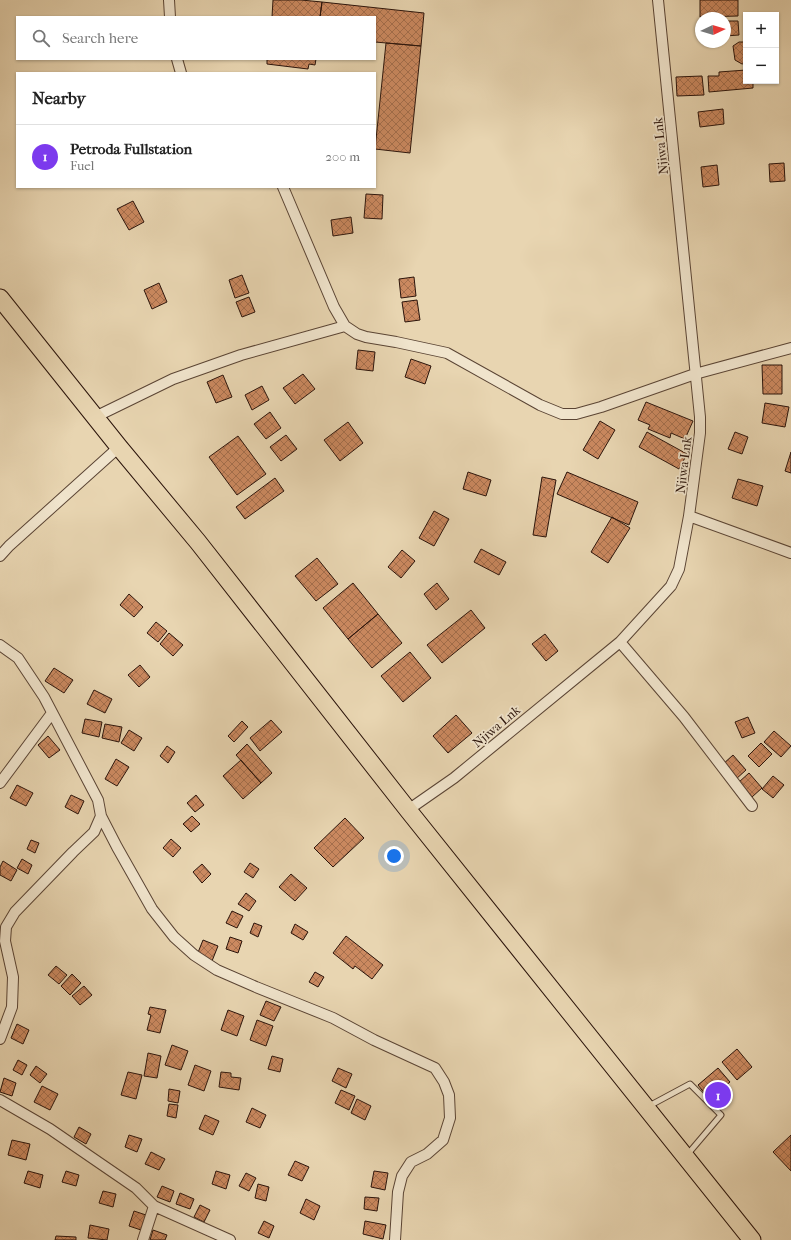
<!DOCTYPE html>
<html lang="en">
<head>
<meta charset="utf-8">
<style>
  :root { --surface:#fff; --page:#f2f2f2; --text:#222; --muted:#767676; --line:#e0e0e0; --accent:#7c3aed }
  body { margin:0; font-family:"IM FELL French Canon",serif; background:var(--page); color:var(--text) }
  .controls { position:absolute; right:12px; top:12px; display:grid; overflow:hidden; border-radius:0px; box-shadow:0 1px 3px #0004 }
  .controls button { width:36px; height:36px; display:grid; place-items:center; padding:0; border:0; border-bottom:1px solid var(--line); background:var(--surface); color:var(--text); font:20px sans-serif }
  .compass { position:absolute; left:695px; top:12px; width:36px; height:36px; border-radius:50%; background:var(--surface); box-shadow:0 1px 3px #0004; rotate:86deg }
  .you { position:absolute; left:394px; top:856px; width:14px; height:14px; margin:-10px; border:3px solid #fff; border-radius:50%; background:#1a73e8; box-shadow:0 0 0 6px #1a73e833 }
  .badge { display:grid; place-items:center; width:26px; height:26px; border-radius:50%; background:var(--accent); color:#fff; font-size:13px; font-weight:700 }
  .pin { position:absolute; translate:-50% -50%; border:2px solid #fff; box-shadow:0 1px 4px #0006 }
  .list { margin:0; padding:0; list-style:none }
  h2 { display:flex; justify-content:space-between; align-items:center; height:52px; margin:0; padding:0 16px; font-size:17px }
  h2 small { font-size:13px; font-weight:400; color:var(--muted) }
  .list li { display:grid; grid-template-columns:26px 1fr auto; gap:12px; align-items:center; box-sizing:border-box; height:64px; padding:0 16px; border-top:1px solid var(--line) }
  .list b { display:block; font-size:15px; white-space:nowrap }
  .list p { margin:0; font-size:13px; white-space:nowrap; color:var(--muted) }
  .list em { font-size:13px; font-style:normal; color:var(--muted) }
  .icon { flex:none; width:22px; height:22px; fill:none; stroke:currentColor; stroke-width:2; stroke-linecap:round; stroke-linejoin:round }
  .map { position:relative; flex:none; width:791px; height:1240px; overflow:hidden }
  .search { position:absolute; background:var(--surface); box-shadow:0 1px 3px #0004; left:16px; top:16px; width:360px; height:44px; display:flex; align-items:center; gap:10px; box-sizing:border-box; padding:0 14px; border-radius:0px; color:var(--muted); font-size:15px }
  .panel { position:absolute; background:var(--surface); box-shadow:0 1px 3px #0004; left:16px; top:72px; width:360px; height:116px; border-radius:0px }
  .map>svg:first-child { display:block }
</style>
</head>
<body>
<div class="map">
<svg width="791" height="1240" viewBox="0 0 791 1240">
  <defs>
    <pattern id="building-cross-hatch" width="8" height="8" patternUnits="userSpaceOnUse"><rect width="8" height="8" fill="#cb8960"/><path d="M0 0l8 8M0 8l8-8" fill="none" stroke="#a56f4d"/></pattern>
  </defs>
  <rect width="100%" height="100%" fill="#e8d5b1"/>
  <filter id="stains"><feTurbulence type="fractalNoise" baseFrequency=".005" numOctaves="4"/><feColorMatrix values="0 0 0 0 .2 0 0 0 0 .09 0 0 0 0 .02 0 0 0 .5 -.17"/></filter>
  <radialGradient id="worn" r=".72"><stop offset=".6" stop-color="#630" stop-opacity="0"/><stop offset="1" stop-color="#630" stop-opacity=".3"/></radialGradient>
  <path fill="url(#building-cross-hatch)" stroke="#2b140b" d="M273,0H301L322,2L320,17H272Z
    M700,0H738V16L700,17Z
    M322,2L424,13L421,46L375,42V17H320Z
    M725,21H738L739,35L725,36Z
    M739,42H746V63L742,64L735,60L733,46Z
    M386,43L421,46L410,153L375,149Z
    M267,59H316L315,65L309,64L308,69L267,64Z
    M746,70V81H753V88L709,92L708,76H719V72Z
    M702,76L704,95L677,96L676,77Z
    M723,109L724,124L700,127L698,112Z
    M784,163L785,181L770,182L769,164Z
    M717,165L719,185L703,187L701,167Z
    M366,194L383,195L382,219L364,218Z
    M133,201L144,222L129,230L117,209Z
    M351,217L353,233L333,236L331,220Z
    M242,275L249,293L235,298L229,280Z
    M414,277L416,296L401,298L399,279Z
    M159,283L167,302L152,309L144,290Z
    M249,297L255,312L242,317L236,302Z
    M417,300L420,320L405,322L402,302Z
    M358,350L375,352L373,371L356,369Z
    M411,359L431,366L425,384L405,377Z
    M762,365H782V394H763Z
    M303,374L315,389L295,404L283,388Z
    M223,375L232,397L216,403L207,382Z
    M262,386L269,400L252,410L245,395Z
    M646,402L693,421L685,439L671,433L670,438L648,429L650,425L638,420Z
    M765,403L789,407L785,427L762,423Z
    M270,412L281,428L266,439L254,424Z
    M600,421L615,430L598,459L583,450Z
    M348,422L363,443L340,461L324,440Z
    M647,432L687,454L679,469L639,447Z
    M735,432L748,437L742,454L728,449Z
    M286,435L297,449L281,461L270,447Z
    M238,436L266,474L237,495L209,457Z
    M791,452V473L785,471Z
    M468,472L491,480L486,496L463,489Z
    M567,472L638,502L629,525L557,494Z
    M542,477L556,480L546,537L533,535Z
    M275,478L284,491L245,519L236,507Z
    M738,479L763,486L757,506L732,498Z
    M434,511L449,519L434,546L419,538Z
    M612,517L630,528L608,563L591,552Z
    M481,549L506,562L499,575L474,562Z
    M402,550L415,561L401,578L388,567Z
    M317,558L338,584L316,601L295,576Z
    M353,583L378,614L348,639L323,608Z
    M437,583L449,599L436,610L424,594Z
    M129,594L143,607L134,617L120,605Z
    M471,610L485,628L442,663L427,645Z
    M378,614L402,643L372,668L348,639Z
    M156,622L167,631L158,642L147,633Z
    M169,633L183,645L173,656L160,644Z
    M545,634L558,651L546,661L532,644Z
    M410,652L431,678L403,702L381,676Z
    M140,665L150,677L139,687L128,675Z
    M54,668L73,680L64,693L45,681Z
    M94,690L112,699L105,713L87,704Z
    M456,715L472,733L448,753L433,736Z
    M748,717L755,733L742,738L735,722Z
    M85,719L102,722L99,737L82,733Z
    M271,720L282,732L260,751L250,738Z
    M242,721L248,727L234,742L228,736Z
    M105,724L122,727L119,742L102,738Z
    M129,730L142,738L134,751L121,743Z
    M774,731L791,746L781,757L764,742Z
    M48,736L60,750L49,758L38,745Z
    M761,743L772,754L759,767L748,756Z
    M247,744L272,773L261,783L236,755Z
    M167,746L175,752L168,763L160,756Z
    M733,755L746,770L735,780L722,765Z
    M116,759L129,767L117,786L105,779Z
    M241,760L261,783L243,799L223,776Z
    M749,773L762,788L752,797L739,782Z
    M773,776L784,785L773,798L762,789Z
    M17,785L33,793L26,806L10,798Z
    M71,795L84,801L78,814L65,807Z
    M196,795L204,805L195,812L187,803Z
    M192,816L200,824L191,832L183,824Z
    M345,818L364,838L333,867L314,848Z
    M171,839L181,848L173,857L163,848Z
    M31,840L39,843L35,853L27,849Z
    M22,859L32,865L28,874L17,868Z
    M3,861L17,870L11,881L0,875V867Z
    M250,863L259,869L253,878L244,872Z
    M202,864L211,874L202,883L193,872Z
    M291,874L307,888L295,901L279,887Z
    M246,893L256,901L249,911L238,904Z
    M232,911L243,916L237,928L226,923Z
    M254,923L262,926L258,937L250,933Z
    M295,924L308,932L303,940L291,933Z
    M346,936L383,965L372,979L355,966L353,969L333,953Z
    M230,937L242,941L238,953L226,949Z
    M203,940L218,946L212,961L197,955Z
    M56,966L67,975L59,984L48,975Z
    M315,972L324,977L318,987L309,982Z
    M72,974L81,983L70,995L61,986Z
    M84,986L92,995L80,1005L72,996Z
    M266,1001L281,1007L274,1021L260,1015Z
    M150,1007L166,1010L160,1033L147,1030L151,1015L148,1014Z
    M228,1010L244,1016L237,1036L221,1030Z
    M257,1020L273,1026L266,1046L250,1040Z
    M17,1024L29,1030L23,1044L11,1038Z
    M172,1045L188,1051L181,1070L165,1065Z
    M737,1049L752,1067L737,1080L722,1062Z
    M148,1053L161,1056L157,1078L144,1076Z
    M272,1056L283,1059L280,1072L268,1069Z
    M18,1060L27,1065L22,1075L13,1070Z
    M195,1065L211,1071L204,1091L188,1085Z
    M36,1066L47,1074L40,1083L30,1075Z
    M338,1068L352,1074L346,1088L332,1081Z
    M718,1068L730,1082L709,1099L698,1085Z
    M128,1072L142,1075L136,1099L121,1095Z
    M221,1072L231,1073V1077L241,1078L239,1090L219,1087Z
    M4,1078L16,1083L12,1096L0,1092Z
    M42,1086L58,1094L50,1110L34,1102Z
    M169,1089L180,1091L178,1103L168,1101Z
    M341,1090L355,1096L349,1110L335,1103Z
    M357,1099L371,1106L365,1120L351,1113Z
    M169,1104L178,1105L176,1118L167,1116Z
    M252,1108L266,1115L260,1128L246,1122Z
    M205,1115L219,1121L213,1135L199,1129Z
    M79,1127L91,1134L86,1144L74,1137Z
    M129,1135L142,1139L137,1152L125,1147Z
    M791,1135V1171L773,1152Z
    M12,1140L30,1144L26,1160L8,1155Z
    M151,1152L165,1159L159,1170L145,1164Z
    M295,1161L309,1167L302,1181L288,1175Z
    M28,1171L43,1175L40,1188L24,1183Z
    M66,1171L79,1175L76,1186L62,1182Z
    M216,1171L230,1175L226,1189L212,1184Z
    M374,1171L388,1173L385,1190L371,1187Z
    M246,1173L256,1178L249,1191L239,1186Z
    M258,1184L269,1187L266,1201L255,1198Z
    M162,1186L174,1191L170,1202L157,1197Z
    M103,1191L116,1194L113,1207L99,1203Z
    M180,1193L194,1199L190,1209L176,1204Z
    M365,1197L379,1198L377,1211L364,1209Z
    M306,1199L320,1206L314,1220L300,1213Z
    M200,1205L210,1210L204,1222L194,1217Z
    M134,1211L146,1215L141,1230L129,1226Z
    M264,1221L274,1226L269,1238L258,1233Z
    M365,1221L386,1225L383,1239L363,1234Z
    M90,1225L109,1229L107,1240L88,1238Z
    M153,1230L167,1235L165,1240H150Z
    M56,1236L76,1237V1240H55Z"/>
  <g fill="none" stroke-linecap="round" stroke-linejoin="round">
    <defs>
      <path id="service" d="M649,1106L690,1084L721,1115L687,1155"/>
      <path id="minor" d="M169,0L170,17
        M177,59L181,73
        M283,187L334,307L345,326L357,334L366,337L396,342L447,353L540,405L562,414H576L601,407L695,374L791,348
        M95,417L173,379L241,355L345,326
        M689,516L791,553
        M0,556L9,546L119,447
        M620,642L684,717L752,806
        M0,645L18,658L44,697L98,800L101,816L94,832L73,852L15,912L6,927L5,941L13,977L12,1007L0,1039
        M0,783L52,713
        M408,810L454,778L620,642L671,586L679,569L689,516L700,433V417L658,0
        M101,816L117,847L152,909L174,937L194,955L217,970L256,987L333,1018L374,1040L435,1068L444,1082L449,1095L450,1118L443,1140L427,1154L411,1162L402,1176L398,1192L395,1240
        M0,1100L50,1129L136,1188L154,1206L230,1240
        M143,1240L154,1206"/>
      <path id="trunk" d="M0,298L119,447L198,542L408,810L752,1240"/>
    </defs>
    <use href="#service" stroke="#5a4434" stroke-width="7"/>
    <use href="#minor" stroke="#5a4434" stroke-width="12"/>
    <use href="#trunk" stroke="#2b140b" stroke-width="19"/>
    <use href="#service" stroke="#f0e4cc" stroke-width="5"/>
    <use href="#minor" stroke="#f0e4cc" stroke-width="10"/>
    <use href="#trunk" stroke="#e8d5b1" stroke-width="17"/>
  </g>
  <g text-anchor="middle" stroke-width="3.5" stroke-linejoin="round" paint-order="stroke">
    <g font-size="13" fill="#2b140b" stroke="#f0e4cc">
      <text transform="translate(660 146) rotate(-96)" y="5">Njiwa Lnk</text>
      <text transform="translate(683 465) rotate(-83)" y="5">Njiwa Lnk</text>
      <text transform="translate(496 726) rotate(-40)" y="5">Njiwa Lnk</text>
    </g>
  </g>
  <rect width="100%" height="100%" filter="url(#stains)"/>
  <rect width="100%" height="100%" fill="url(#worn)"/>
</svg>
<div class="controls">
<button>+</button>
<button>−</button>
</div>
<svg class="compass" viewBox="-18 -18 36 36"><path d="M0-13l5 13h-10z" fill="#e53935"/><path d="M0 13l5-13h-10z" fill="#767676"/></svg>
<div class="you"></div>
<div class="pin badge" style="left:718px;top:1095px">1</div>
<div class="search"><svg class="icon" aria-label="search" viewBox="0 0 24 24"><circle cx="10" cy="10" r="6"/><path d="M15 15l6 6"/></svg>Search here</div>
<section class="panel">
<h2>Nearby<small></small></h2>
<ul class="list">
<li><span class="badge">1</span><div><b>Petroda Fullstation</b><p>Fuel</p></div><em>200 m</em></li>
</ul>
</section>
</div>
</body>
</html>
